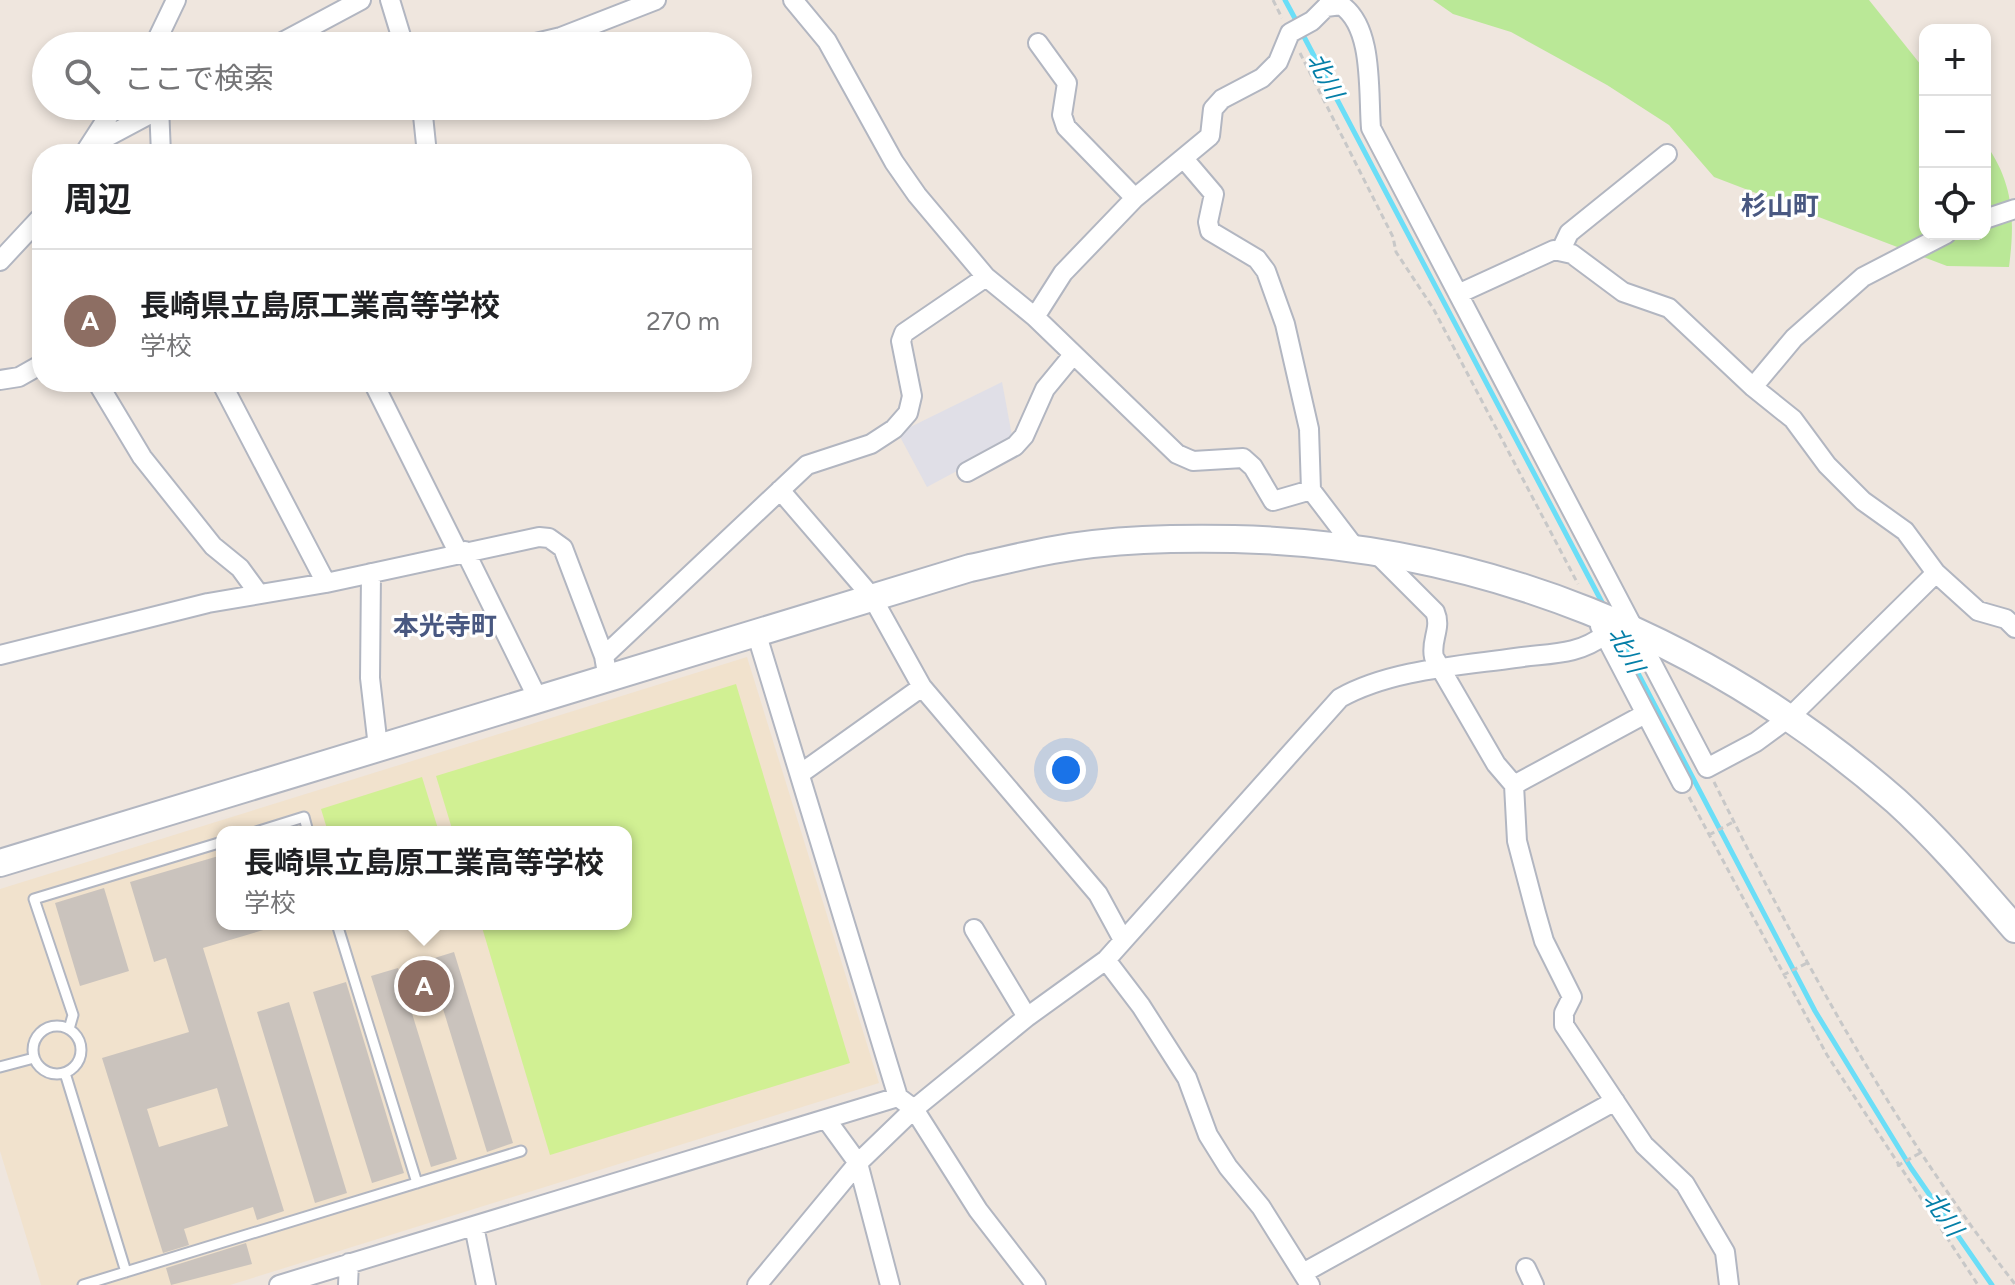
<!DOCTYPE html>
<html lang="ja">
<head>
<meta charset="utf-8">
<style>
  :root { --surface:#fff; --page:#f2f2f2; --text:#202124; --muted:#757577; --line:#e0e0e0; --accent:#0f766e }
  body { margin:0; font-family:Figtree,"Noto Sans JP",sans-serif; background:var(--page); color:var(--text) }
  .controls { position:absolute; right:24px; top:24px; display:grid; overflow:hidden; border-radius:16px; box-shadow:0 4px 12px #0003 }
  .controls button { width:72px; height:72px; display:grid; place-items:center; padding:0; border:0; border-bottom:2px solid var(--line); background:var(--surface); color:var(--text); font:40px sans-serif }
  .you { position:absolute; left:1066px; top:770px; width:28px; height:28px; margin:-20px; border:6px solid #fff; border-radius:50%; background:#1a73e8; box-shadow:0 0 0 12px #1a73e833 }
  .badge { display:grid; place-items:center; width:52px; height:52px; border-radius:50%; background:var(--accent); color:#fff; font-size:26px; font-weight:700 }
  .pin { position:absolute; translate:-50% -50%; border:4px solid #fff; box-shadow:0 2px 8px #0006 }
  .popup { position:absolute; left:216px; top:826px; width:416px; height:104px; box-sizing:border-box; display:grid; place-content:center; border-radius:16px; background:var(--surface); filter:drop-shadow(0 2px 6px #0005); font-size:26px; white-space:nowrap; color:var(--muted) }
  .popup b { font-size:30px; color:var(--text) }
  .popup::after { content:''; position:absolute; left:50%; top:100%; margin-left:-16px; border:16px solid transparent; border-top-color:var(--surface) }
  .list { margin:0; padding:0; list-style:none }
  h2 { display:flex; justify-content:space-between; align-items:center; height:104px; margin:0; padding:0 32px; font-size:34px }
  h2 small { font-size:26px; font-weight:400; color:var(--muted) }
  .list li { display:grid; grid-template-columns:52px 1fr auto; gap:24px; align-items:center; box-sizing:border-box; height:144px; padding:0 32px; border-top:2px solid var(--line) }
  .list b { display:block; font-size:30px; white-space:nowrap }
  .list p { margin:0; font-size:26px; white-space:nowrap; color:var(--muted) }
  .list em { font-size:26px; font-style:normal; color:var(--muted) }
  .icon { flex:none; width:44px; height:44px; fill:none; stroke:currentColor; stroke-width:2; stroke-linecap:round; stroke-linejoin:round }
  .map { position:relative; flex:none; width:2015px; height:1285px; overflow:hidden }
  .search { position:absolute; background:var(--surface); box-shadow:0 4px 12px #0003; left:32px; top:32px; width:720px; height:88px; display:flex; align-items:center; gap:20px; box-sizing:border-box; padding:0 28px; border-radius:44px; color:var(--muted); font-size:30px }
  .panel { position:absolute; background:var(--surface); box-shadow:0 4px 12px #0003; left:32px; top:144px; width:720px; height:248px; border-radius:32px }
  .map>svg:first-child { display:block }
</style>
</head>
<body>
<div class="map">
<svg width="2015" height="1285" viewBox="0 0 2015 1285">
  <rect width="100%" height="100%" fill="#efe6de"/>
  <path fill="#e0dfe7" d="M1002,382L1013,441L927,487L898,433Z"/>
  <path fill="#f1e2cd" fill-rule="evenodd" d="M747,657L879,1083L230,1285H41L0,1151V889ZM222,832H626V924H222Z"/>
  <path fill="#bae897" d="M1433,0H1869L1925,70V234H1985V143C2014,183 2015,220 2009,267L1947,266L1714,177L1669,125L1607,85L1511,32L1453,14Z"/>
  <path fill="#d1f093" d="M736,684L850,1063L550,1155L481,924H626V832H453L436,776Z
    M422,777L439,832H328L321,809Z"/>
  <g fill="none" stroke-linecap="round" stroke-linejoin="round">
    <path stroke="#6bdef7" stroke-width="5" d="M1285,0L1298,24
      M1302,33L1605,608
      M1618,635L1815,1011L1911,1168L1992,1285"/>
  </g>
  <path fill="#cac3bd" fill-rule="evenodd" d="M222,855V924H269L270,928L203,948L284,1211L257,1220L253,1207L184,1229L189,1245L163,1253L102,1058L189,1032L166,958L154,962L130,882ZM217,1088L228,1126L159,1147L147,1109Z
    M104,888L129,971L80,986L55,903Z
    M454,952L513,1143L487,1152L428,960Z
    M398,968L457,1159L431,1167L371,976Z
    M346,982L404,1173L372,1183L313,992Z
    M289,1002L347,1193L315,1203L257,1012Z
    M246,1243L252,1264L171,1285L166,1268Z"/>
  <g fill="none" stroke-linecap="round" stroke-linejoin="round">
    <defs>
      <path id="lane" d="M256,832L304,817L308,832
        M337,924L417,1183
        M33 1050a24 24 0 1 1 48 0a24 24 0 1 1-48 0Z
        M69,1029L73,1015L34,899L222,842
        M0,1067L34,1058
        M65,1073L126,1272
        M83,1285L521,1151"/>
      <path id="street" d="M390,0L404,46
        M793,0L827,41L894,162L917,195L986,277L1035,317L1177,454L1193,461L1243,458L1253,467L1273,501L1311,490
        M1038,43L1067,83L1062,115L1066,127L1135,198
        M154,46L176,0
        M275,46L361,0
        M523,46L561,37L656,0
        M159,106L161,154
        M422,106L427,154
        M94,139L105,138L165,106
        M84,154L115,106
        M1185,160L1214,194L1208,222L1210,231L1257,259L1266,271L1285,324L1309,429L1311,490L1356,549
        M1985,219L2015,209
        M1561,250L1569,233L1667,154
        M0,261L42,216
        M1458,294L1554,250L1572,254L1623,292L1669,308L1753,387L1793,419L1827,465L1863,501L1905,531L1936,573L1978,611L2006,619L2015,628
        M1035,317L1063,273L1135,198L1210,136L1213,109L1222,99L1262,78L1278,62L1290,33L1312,21L1326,7L1341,5C1374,27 1368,92 1371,128L1707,768L1756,742L1790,717L1936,573
        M0,380L19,377L42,364
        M97,382L142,457L213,546L240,568L259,594
        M221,382L326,583
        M373,382L458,552
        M1753,387L1794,338L1863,277L1946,234
        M967,472L1015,446L1024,436L1045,389L1073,355
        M780,490L872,597L922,687L1098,894L1123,940
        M465,551L538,699
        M1375,552L1435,612C1442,628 1430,641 1434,657L1496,764L1514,785L1517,841L1536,913L1544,941L1572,997L1564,1013V1025L1644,1145L1685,1184L1725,1252L1729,1285
        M371,573L370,678L378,747
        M1600,626L1682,783
        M756,632L898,1097L914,1109L978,1210L1036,1285
        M0,655L208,603L326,583L539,537L549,538L563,548L604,656L608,679
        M604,656L807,465L871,444L894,429L908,413L912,396L901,341L904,333L986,277
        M800,774L922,687
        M1514,785L1645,714
        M974,929L1027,1017
        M1106,960L1141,1006L1187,1078L1208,1135L1228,1167L1261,1207L1310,1285
        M826,1119L858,1163L890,1285
        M474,1226L486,1285
        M1526,1268L1534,1285
        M1303,1273L1615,1101
        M279,1285L898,1097
        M348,1285L349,1263
        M757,1285L858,1163L914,1109L1027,1017L1106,960L1340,698C1390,670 1458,666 1515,658C1547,653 1578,656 1604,635"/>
      <path id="secondary" d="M0,863L970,568C998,562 1025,555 1053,550C1112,539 1174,538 1234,539C1482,545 1709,637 1896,801C1939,840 1977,885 2015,929"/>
    </defs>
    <use href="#lane" stroke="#b2b6c1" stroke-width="13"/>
    <use href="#street" stroke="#b2b6c1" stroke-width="22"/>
    <use href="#secondary" stroke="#b2b6c1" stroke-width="30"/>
    <path stroke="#c8c8c8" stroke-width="3" stroke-dasharray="6 4" stroke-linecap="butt" d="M1273,0L1282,18
      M1300,53L1393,237L1396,252L1433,308L1578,584
      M1714,782C1801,957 1894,1130 2015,1284
      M1689,797L1827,1055L1978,1285
      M1709,835L1733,822
      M1783,975L1807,963
      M1897,1166L1920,1153"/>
    <use href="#lane" stroke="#fff" stroke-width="9"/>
    <use href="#street" stroke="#fff" stroke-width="18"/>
    <use href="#secondary" stroke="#fff" stroke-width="26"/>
  </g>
  <g text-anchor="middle" stroke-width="6" stroke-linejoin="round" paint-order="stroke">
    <g font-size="24" font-style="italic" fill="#047fa8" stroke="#fff">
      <text transform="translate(1325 76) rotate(62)" y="8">北川</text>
      <text transform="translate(1626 650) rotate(62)" y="8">北川</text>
      <text transform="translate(1943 1214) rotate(55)" y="8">北川</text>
    </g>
    <g font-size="26" font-weight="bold" fill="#495881" stroke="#fff">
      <text x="1780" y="215">杉山町</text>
      <text x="445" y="635">本光寺町</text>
    </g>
  </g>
</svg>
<div class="controls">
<button>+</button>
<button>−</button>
<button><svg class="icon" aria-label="locate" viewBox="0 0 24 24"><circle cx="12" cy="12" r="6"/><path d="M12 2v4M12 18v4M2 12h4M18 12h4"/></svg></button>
</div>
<div class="you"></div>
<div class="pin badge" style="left:424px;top:986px;background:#8d6e63">A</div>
<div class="popup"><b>長崎県立島原工業高等学校</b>学校</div>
<div class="search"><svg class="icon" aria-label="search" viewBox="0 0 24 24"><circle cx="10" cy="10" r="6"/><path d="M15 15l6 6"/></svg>ここで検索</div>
<section class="panel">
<h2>周辺<small></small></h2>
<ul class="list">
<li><span class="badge" style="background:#8d6e63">A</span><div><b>長崎県立島原工業高等学校</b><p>学校</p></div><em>270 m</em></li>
</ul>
</section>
</div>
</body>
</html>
